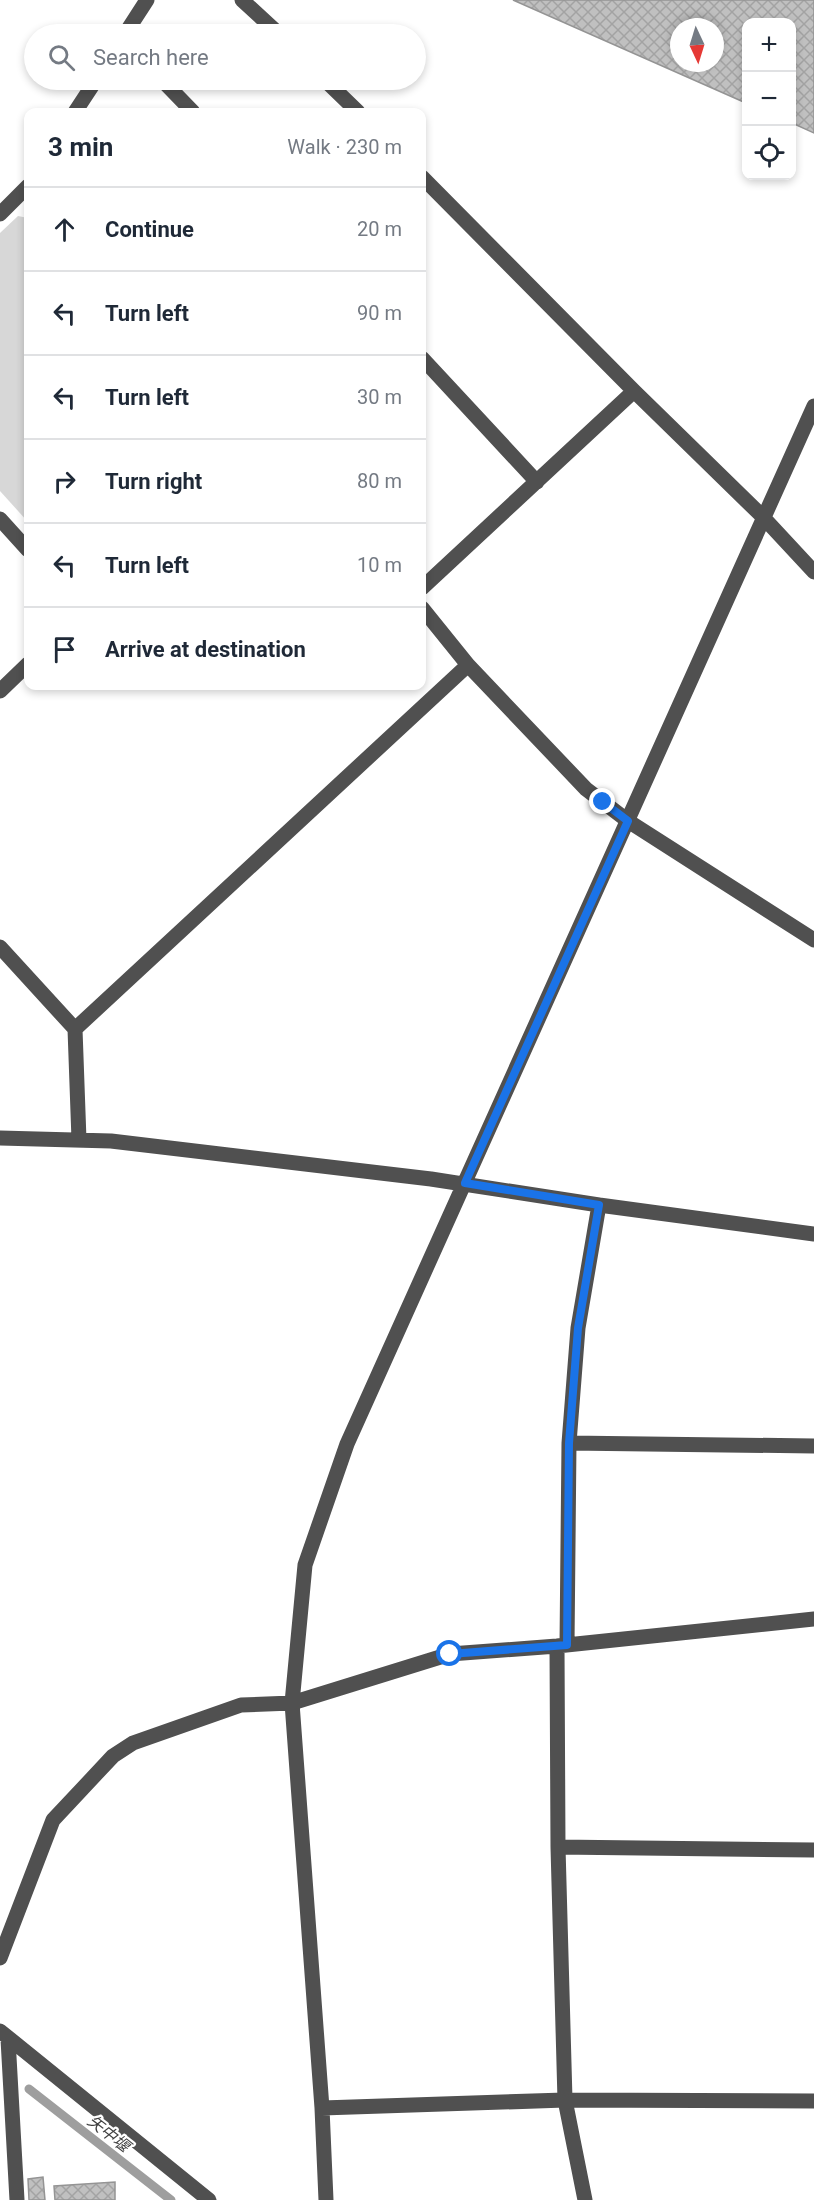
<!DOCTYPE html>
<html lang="en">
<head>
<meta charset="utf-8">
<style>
  :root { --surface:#fff; --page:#f6f6f7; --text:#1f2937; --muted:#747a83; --line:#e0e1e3 }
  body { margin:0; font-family:Roboto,"Noto Sans JP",sans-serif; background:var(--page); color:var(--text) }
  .controls { position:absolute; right:18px; top:18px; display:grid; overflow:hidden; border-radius:12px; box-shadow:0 3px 9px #0003 }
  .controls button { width:54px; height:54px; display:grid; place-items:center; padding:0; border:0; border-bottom:2px solid var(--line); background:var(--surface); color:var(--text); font:30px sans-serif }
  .compass { position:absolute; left:670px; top:18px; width:54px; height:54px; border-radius:50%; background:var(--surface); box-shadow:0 3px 9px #0003; rotate:176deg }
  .stop { position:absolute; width:18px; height:18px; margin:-14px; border:4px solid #1a73e8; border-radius:50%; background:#fff }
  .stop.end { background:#1a73e8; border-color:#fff; box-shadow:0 2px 6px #0008 }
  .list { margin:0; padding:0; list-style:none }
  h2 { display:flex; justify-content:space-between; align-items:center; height:78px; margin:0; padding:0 24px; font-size:26px }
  h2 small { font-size:20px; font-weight:400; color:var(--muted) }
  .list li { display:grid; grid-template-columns:39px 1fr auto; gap:18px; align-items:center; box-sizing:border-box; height:84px; padding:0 24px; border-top:2px solid var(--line) }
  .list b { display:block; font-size:22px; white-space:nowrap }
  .list em { font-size:20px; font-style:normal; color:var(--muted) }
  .icon { flex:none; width:33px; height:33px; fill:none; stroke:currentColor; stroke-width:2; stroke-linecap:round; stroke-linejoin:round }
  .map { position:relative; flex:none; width:814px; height:2200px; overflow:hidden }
  .search { position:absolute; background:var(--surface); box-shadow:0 3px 9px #0003; left:24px; top:24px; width:402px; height:66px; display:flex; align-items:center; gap:15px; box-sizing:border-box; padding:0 21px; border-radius:33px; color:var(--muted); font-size:22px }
  .panel { position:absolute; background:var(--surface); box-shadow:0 3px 9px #0003; left:24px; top:108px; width:402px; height:582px; border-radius:12px }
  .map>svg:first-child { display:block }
</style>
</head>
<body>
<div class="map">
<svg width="814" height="2200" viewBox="0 0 814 2200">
  <defs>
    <pattern id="building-cross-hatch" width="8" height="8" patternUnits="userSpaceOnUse" patternTransform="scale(1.5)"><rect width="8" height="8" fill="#c0c0c0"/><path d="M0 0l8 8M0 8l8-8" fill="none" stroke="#a3a3a3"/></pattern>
  </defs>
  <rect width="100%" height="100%" fill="#fff"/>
  <path fill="#d7d7d7" d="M18,216L28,218V522L0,491V233Z"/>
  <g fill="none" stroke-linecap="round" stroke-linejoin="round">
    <path stroke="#9e9e9e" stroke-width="9" d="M29,2089L171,2200"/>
  </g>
  <path fill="url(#building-cross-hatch)" stroke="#949494" stroke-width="1.5" fill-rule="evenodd" d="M513,0H814V133L792,123V22H746V103ZM679,27H715V63H679Z
    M43,2177L45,2200H29L28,2179Z
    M115,2182V2200H55L54,2186Z"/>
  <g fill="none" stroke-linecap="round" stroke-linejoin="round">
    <path stroke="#505050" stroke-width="15" d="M242,0L279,34
      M125,34L147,0
      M162,80L193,112
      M325,80L358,112
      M75,112L96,80
      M422,177L634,391L763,517L814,572
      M0,214L28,186
      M422,358L537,482
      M0,519L28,550
      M422,588L634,391
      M422,608L468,665L586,789L628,821L814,940
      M0,691L28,664
      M0,947L75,1029L79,1140
      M75,1029L468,665
      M0,1138L111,1141L431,1179L599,1205L814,1234
      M569,1443L814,1446
      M567,1645L569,1443L578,1328L599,1205
      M557,1646L558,1847L565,2100L585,2200
      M558,1847L814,1850
      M0,1958L53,1820L113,1756L133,1743L241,1705L292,1703L450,1654L557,1646L814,1619
      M0,2031L209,2200
      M8,2039L17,2200
      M322,2108L565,2100L814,2101
      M326,2200L322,2108L292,1703L305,1565L347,1444L814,406"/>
  </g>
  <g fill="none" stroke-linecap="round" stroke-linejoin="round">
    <path stroke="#1a73e8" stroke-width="8" d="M450,1654L567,1645L569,1443L578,1328L599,1205L465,1183L628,821L603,802"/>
  </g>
  <g text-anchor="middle" stroke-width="4.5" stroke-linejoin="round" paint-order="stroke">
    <g font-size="16" font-style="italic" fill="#3f3f3f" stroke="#fff">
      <text transform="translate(109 2133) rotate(38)" y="6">矢中堰</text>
    </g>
  </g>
</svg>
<div class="controls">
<button>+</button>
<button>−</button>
<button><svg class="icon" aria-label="locate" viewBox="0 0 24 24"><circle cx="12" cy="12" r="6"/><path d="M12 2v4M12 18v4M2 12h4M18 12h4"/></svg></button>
</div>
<svg class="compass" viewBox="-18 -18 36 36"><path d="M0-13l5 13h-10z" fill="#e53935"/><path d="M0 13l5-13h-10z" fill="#747a83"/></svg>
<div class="stop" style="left:450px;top:1654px"></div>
<div class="stop end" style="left:603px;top:802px"></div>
<div class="search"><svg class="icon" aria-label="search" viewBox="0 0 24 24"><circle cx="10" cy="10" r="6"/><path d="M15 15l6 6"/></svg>Search here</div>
<section class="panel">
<h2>3 min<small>Walk · 230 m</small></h2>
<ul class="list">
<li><svg class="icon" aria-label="ahead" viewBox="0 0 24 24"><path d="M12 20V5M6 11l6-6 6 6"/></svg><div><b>Continue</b></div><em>20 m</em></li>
<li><svg class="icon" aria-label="left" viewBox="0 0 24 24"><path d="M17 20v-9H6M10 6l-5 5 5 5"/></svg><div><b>Turn left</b></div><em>90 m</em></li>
<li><svg class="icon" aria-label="left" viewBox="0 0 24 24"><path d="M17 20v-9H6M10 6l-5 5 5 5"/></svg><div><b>Turn left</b></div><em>30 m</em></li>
<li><svg class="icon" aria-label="right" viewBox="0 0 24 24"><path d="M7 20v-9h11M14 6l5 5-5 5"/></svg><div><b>Turn right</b></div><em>80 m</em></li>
<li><svg class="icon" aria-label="left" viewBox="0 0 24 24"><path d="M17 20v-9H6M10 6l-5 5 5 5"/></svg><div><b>Turn left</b></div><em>10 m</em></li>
<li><svg class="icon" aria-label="arrive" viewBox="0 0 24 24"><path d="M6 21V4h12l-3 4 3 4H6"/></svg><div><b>Arrive at destination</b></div></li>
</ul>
</section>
</div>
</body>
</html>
